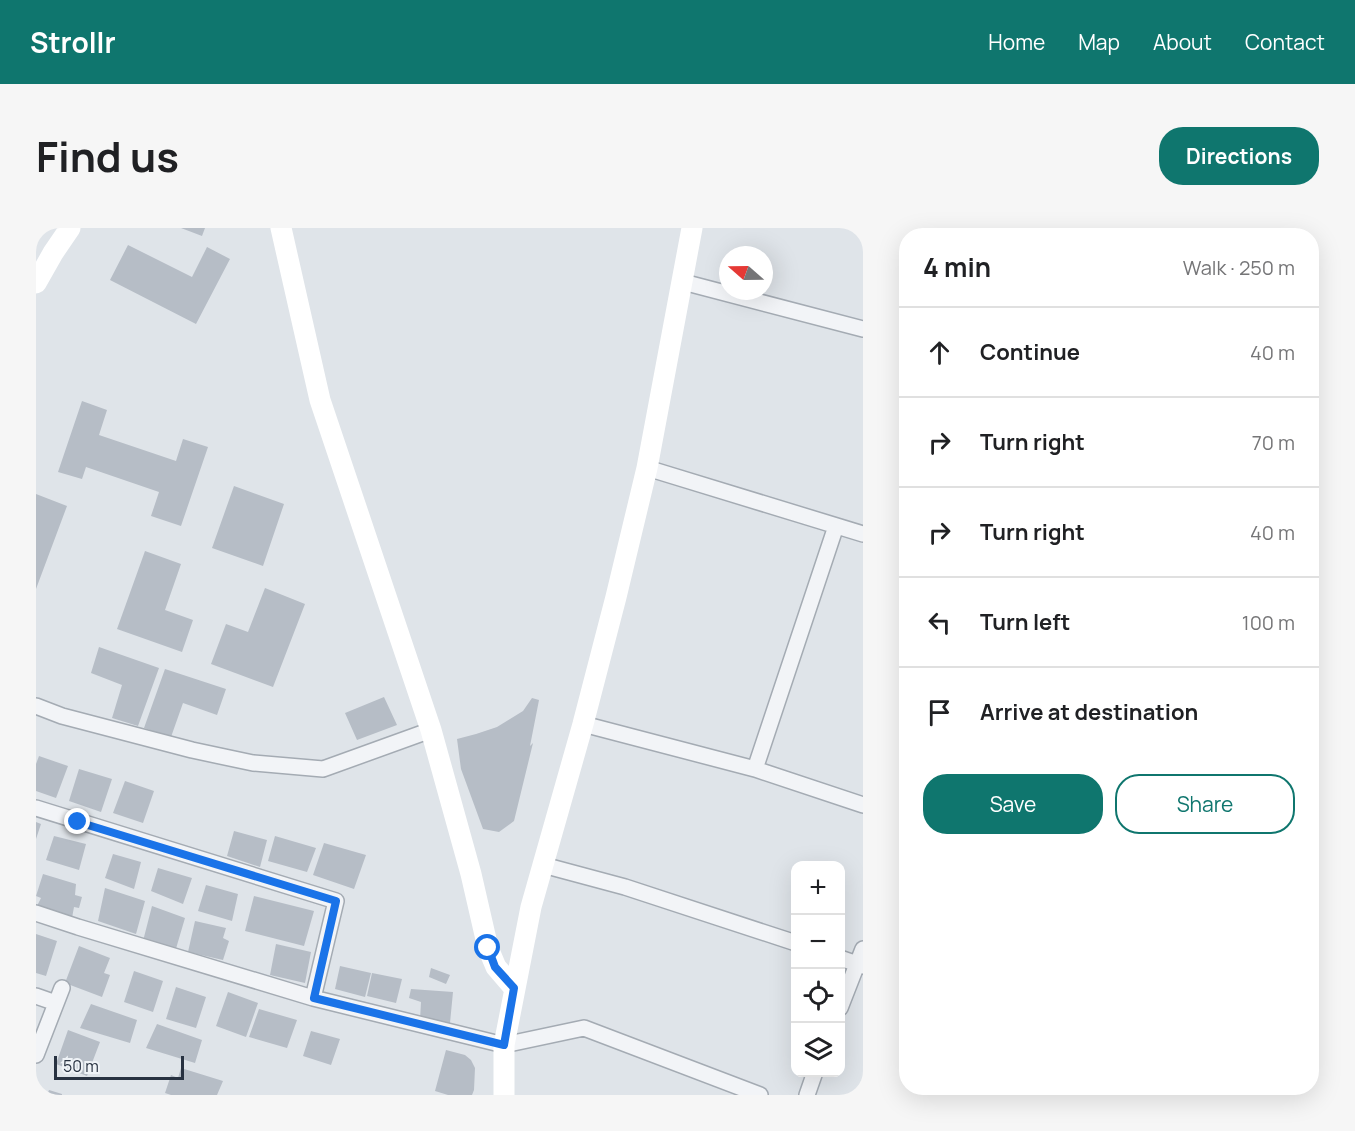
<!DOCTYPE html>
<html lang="en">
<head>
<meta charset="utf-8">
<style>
  :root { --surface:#fff; --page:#f6f6f6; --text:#202124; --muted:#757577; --line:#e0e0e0; --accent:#0f766e }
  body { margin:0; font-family:Manrope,sans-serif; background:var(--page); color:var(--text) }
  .controls { position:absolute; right:18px; bottom:18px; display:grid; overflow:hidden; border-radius:12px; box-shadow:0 6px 24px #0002 }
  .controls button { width:54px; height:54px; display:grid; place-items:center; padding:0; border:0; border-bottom:2px solid var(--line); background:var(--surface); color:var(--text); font:30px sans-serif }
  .compass { position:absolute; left:683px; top:18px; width:54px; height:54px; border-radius:50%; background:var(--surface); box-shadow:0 6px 24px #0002; rotate:290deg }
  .scale { position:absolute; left:18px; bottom:15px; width:130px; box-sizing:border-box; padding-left:6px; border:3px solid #283241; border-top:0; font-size:16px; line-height:21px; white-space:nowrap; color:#283241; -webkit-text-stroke:4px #eff3f7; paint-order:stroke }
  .stop { position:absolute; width:18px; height:18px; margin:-14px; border:4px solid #1a73e8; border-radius:50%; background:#fff }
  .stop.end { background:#1a73e8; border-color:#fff; box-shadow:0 2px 6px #0008 }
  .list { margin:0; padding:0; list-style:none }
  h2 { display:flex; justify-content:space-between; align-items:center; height:78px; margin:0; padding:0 24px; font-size:26px }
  h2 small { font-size:20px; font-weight:400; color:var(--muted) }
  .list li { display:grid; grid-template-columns:39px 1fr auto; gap:18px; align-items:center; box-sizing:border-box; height:90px; padding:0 24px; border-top:2px solid var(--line) }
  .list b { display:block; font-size:22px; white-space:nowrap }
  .list em { font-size:20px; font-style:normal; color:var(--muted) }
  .actions { display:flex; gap:12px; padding:18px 24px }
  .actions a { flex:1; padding:14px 0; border:2px solid var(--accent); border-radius:24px; text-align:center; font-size:21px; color:var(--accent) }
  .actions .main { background:var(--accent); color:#fff }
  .icon { flex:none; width:33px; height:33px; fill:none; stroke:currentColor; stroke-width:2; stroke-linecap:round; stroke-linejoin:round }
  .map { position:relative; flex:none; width:827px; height:867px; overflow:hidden; border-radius:24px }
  header { display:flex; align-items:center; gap:36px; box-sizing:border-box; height:84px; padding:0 30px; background:var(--accent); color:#fff }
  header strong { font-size:28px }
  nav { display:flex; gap:33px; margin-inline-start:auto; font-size:21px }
  .intro { display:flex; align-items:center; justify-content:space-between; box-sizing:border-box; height:144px; padding:0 36px }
  h1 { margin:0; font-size:42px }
  .button { padding:15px 27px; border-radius:24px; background:var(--accent); color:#fff; font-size:21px; font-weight:700 }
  main { display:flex; gap:36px; padding:0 36px }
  aside { flex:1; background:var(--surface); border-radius:24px; box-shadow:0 6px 24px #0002 }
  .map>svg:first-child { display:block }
</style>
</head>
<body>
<header>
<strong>Strollr</strong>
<nav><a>Home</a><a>Map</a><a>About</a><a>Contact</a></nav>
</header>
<div class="intro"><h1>Find us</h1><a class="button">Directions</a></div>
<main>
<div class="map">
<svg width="827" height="867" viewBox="0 0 827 867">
  <rect width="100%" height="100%" fill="#dfe4e9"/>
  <path fill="#b6bdc6" d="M145,0H169L166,8Z
    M92,17L156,49L171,19L194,31L160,96L74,52Z
    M46,173L71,182L63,207L140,233L147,211L172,219L145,298L115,288L123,264L50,239L46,251L22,244Z
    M198,258L248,276L227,338L176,320Z
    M0,266L31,278L0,361Z
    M109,323L145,336L129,382L157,392L146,424L81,401Z
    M229,360L269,376L237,459L175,436L190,396L212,404Z
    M63,419L123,440L102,498L76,490L86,457L55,445Z
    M129,441L190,461L181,487L147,475L135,509L108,500Z
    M348,469L361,497L321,512L309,485Z
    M496,470L503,472L494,518L497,515L478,593L463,604L447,601L425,541L421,511L440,506L461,499L487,483Z
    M3,528L32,538L20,570L0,563V536Z
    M43,541L76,551L65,584L33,573Z
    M89,553L118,563L107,595L77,585Z
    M0,594L5,596L0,611Z
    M198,603L231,612L224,639L191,628Z
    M18,608L50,616L43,642L10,632Z
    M239,608L280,620L271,644L232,633Z
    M288,615L330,627L318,661L277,647Z
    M77,626L105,634L98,661L69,650Z
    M122,640L156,650L147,676L115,663Z
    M7,646L40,656L39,667L46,669L43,680L38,679L36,690L0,680L5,670L0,668Z
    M170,657L202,666L196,693L162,683Z
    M69,660L109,673L100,706L62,693Z
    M218,668L278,683L268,718L209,703Z
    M116,678L149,690L139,724L107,713Z
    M159,693L190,700L187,710L193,713L187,732L152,724Z
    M0,706L21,713L10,748L0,745Z
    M240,716L275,724L269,755L234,747Z
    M43,718L74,730L68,745L74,747L66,769L29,755Z
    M304,738L335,745L329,769L299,761Z
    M395,740L414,747L410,756L393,749Z
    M98,743L127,753L117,784L88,774Z
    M336,745L366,751L360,775L331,768Z
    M140,759L170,769L160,800L130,791Z
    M375,761L417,764L414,795L384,792L385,774L373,770Z
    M192,764L222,775L210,809L180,798Z
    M55,776L101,792L94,815L44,800Z
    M223,781L261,792L251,820L213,809Z
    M121,796L166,812L159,835L110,820Z
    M32,802L64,814L51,848L20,836Z
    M275,803L304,811L295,837L267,828Z
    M410,822L429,827L435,832L439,840L438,862L436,867H412L399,863Z
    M145,840L187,853L181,867H135L129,865L135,847L142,850Z
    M13,862L26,866V867H11Z"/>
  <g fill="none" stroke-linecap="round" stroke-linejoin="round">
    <defs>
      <path id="street" d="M647,54L827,101
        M611,240L827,306
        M0,478L26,488L156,522L217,535L287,541L395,502
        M547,496L719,541L827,577
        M719,541L800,298
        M0,580L300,673L277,770
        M507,637L589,659L760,715
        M0,685L42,699L277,770L468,817L548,800L724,867
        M804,730L827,738
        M0,768L20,775
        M804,780L827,721
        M0,827L26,760
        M771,867L779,844"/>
    </defs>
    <use href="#street" stroke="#a4abb3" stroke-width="18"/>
    <use href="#street" stroke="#f2f4f7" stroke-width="15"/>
    <path stroke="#fff" stroke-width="21" d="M245,0L284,172L395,502L435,646L452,720L460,739L478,760
      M0,55L17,25L34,0
      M468,867V817L495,679L547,496L580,369L611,240L656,0"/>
  </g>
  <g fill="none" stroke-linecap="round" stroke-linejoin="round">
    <path stroke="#1a73e8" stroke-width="8" d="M42,594L300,673L278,770L468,817L478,760L459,739L452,720"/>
  </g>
</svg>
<div class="controls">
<button>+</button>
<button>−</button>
<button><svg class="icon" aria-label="locate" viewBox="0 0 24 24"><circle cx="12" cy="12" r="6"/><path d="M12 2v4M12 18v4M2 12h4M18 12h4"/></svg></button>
<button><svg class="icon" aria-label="layers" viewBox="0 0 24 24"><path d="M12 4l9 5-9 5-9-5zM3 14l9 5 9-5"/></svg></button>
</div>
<svg class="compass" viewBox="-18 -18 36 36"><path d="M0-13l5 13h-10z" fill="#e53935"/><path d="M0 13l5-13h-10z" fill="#757577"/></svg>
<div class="scale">50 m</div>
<div class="stop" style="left:452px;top:720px"></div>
<div class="stop end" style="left:42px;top:594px"></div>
</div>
<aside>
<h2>4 min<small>Walk · 250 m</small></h2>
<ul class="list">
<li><svg class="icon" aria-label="ahead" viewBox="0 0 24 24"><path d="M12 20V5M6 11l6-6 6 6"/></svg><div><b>Continue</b></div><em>40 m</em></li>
<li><svg class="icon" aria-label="right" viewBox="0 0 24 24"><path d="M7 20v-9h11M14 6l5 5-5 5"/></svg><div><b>Turn right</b></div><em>70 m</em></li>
<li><svg class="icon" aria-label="right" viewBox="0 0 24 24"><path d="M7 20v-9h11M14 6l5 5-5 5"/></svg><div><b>Turn right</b></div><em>40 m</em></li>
<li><svg class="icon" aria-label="left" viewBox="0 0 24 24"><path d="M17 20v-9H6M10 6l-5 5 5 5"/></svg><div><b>Turn left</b></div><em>100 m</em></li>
<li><svg class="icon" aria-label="arrive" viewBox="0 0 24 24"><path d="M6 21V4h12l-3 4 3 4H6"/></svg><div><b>Arrive at destination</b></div></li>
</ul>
<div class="actions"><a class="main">Save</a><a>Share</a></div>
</aside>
</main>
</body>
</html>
